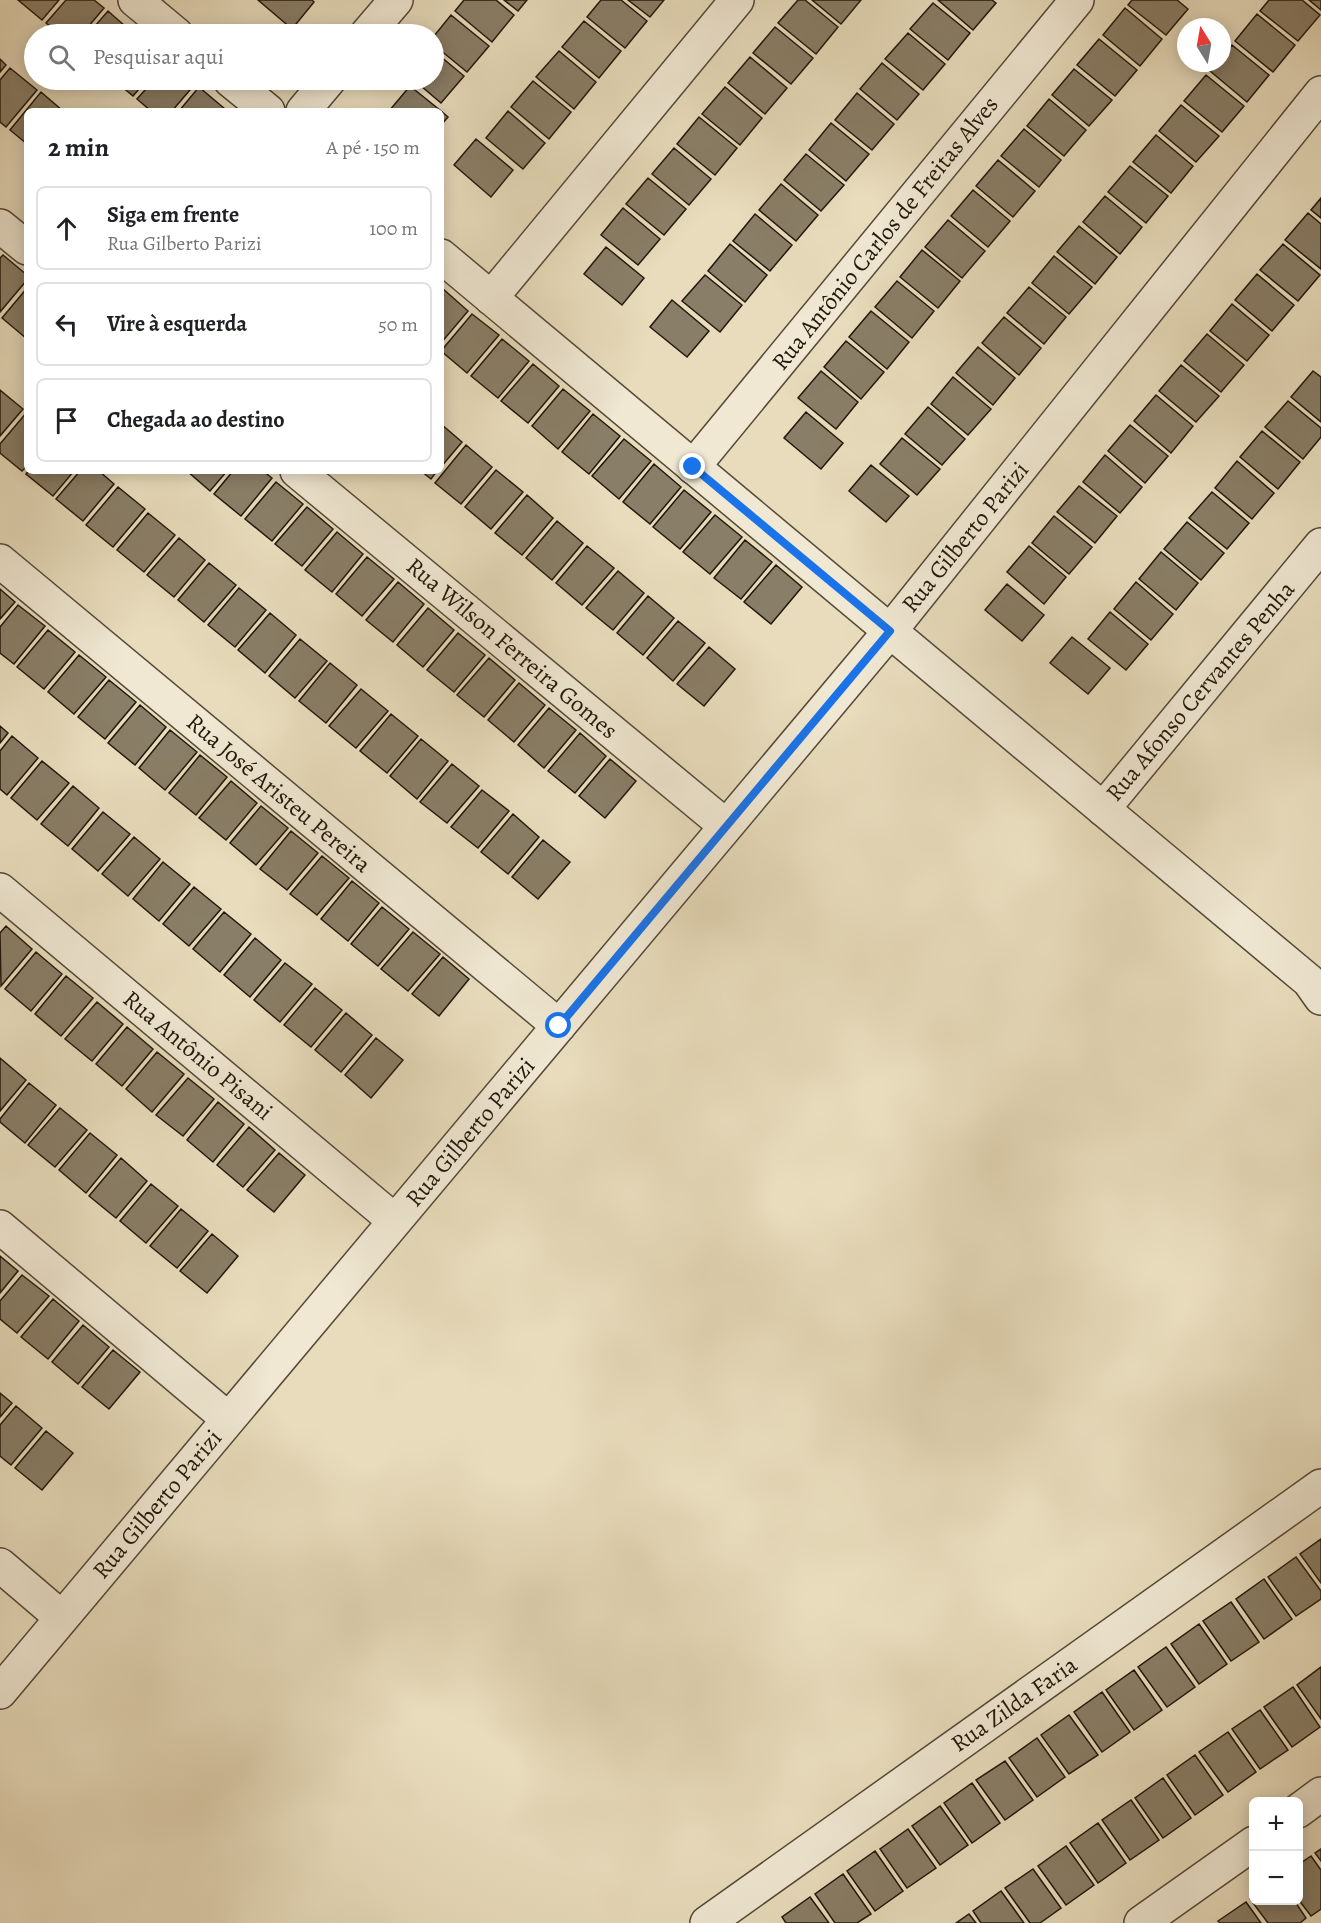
<!DOCTYPE html>
<html lang="pt">
<head>
<meta charset="utf-8">
<style>
  :root { --surface:#fff; --page:#f2f2f2; --text:#202124; --muted:#757577; --line:#e0e0e0 }
  body { margin:0; font-family:Alegreya,serif; background:var(--page); color:var(--text) }
  .controls { position:absolute; right:18px; bottom:18px; display:grid; overflow:hidden; border-radius:9px; box-shadow:0 3px 15px #0003 }
  .controls button { width:54px; height:54px; display:grid; place-items:center; padding:0; border:0; border-bottom:2px solid var(--line); background:var(--surface); color:var(--text); font:30px sans-serif }
  .compass { position:absolute; left:1177px; top:18px; width:54px; height:54px; border-radius:50%; background:var(--surface); box-shadow:0 3px 15px #0003; rotate:349deg }
  .stop { position:absolute; width:18px; height:18px; margin:-14px; border:4px solid #1a73e8; border-radius:50%; background:#fff }
  .stop.end { background:#1a73e8; border-color:#fff; box-shadow:0 2px 6px #0008 }
  .list { margin:0; padding:0; list-style:none }
  h2 { display:flex; justify-content:space-between; align-items:center; height:78px; margin:0; padding:0 24px; font-size:26px }
  h2 small { font-size:20px; font-weight:400; color:var(--muted) }
  .list li { display:grid; grid-template-columns:39px 1fr auto; gap:18px; align-items:center; box-sizing:border-box; height:84px; margin:0 12px 12px; padding:0 12px; border:2px solid var(--line); border-radius:9px }
  .list b { display:block; font-size:22px; white-space:nowrap }
  .list p { margin:0; font-size:20px; white-space:nowrap; color:var(--muted) }
  .list em { font-size:20px; font-style:normal; color:var(--muted) }
  .icon { flex:none; width:33px; height:33px; fill:none; stroke:currentColor; stroke-width:2; stroke-linecap:round; stroke-linejoin:round }
  .map { position:relative; flex:none; width:1321px; height:1923px; overflow:hidden }
  .search { position:absolute; background:var(--surface); box-shadow:0 3px 15px #0003; left:24px; top:24px; width:420px; height:66px; display:flex; align-items:center; gap:15px; box-sizing:border-box; padding:0 21px; border-radius:33px; color:var(--muted); font-size:22px }
  .panel { position:absolute; background:var(--surface); box-shadow:0 3px 15px #0003; left:24px; top:108px; width:420px; height:366px; border-radius:9px }
  .map>svg:first-child { display:block }
</style>
</head>
<body>
<div class="map">
<svg width="1321" height="1923" viewBox="0 0 1321 1923">
  <rect width="100%" height="100%" fill="#e8dcbc"/>
  <filter id="stains"><feTurbulence type="fractalNoise" baseFrequency=".00333" numOctaves="4"/><feColorMatrix values="0 0 0 0 .2 0 0 0 0 .09 0 0 0 0 .02 0 0 0 .5 -.17"/></filter>
  <radialGradient id="worn" r=".72"><stop offset=".6" stop-color="#630" stop-opacity="0"/><stop offset="1" stop-color="#630" stop-opacity=".3"/></radialGradient>
  <path fill="#897e67" stroke="#22180b" stroke-width="1.5" d="M18,0H59L42,20Z
    M66,0H94L104,8L82,34H59L46,23Z
    M258,0H312L314,2L292,29Z
    M464,0H496L514,15L492,42L455,11Z
    M504,0H527L518,11Z
    M601,0H621L647,21L625,48L587,17Z
    M628,0H664L650,17Z
    M798,0H805L838,27L816,54L778,23Z
    M812,0H861L841,24Z
    M938,0H992L996,3L973,30Z
    M1132,0H1177L1188,9L1166,35L1128,5Z
    M1269,0H1302L1320,15L1298,41L1260,11Z
    M1309,0H1321V10Z
    M933,3L970,33L948,60L910,29Z
    M1125,8L1162,39L1140,66L1103,35Z
    M108,11L134,34H88Z
    M1257,14L1295,45L1273,72L1235,41Z
    M451,15L489,46L467,72L434,45V36Z
    M584,21L621,51L599,78L562,47Z
    M775,27L813,58L791,84L753,53Z
    M908,33L945,64L923,90L885,59Z
    M1099,39L1137,70L1115,96L1077,65Z
    M1232,45L1269,75L1247,102L1210,71L1217,63H1222V57Z
    M434,51L464,76L441,103L414,80H434Z
    M559,51L596,82L574,109L536,77Z
    M750,57L787,88L765,114L728,83Z
    M0,59L6,65L0,72Z
    M882,63L919,94L897,120L860,89Z
    M10,68L37,90L6,127L0,122V80Z
    M1074,69L1112,100L1089,126L1052,95Z
    M1206,75L1244,106L1222,132L1184,101Z
    M114,80H147L133,96Z
    M154,80H190L195,84L172,111H151L137,99Z
    M533,81L571,112L549,139L511,107Z
    M410,86L441,111H389Z
    M199,87L225,109L223,111H179Z
    M725,87L762,118L740,145L702,114Z
    M41,92L63,111H27V144L10,130Z
    M857,93L894,124L872,150L835,120Z
    M1049,99L1086,130L1064,156L1027,126Z
    M1181,105L1219,136L1196,162L1159,131Z
    M441,111L448,117L441,125Z
    M508,111L545,143L523,169L486,138Z
    M699,117L737,148L715,175L677,144Z
    M831,123L869,154L846,181L809,150Z
    M1024,129L1061,160L1039,187L1001,156Z
    M1156,135L1193,166L1171,193L1133,162Z
    M476,139L513,170L491,197L454,165Z
    M674,148L711,179L689,205L652,174Z
    M806,154L844,185L821,211L784,180Z
    M998,160L1035,191L1013,217L976,186Z
    M1130,166L1168,196L1146,223L1108,192Z
    M648,178L686,209L664,235L626,204Z
    M781,184L818,215L796,241L759,210Z
    M973,190L1010,221L988,247L951,216Z
    M1105,196L1142,227L1120,254L1083,222Z
    M1321,198V218L1311,210Z
    M623,208L660,239L638,265L601,235Z
    M1308,213L1321,224V269L1285,240Z
    M755,214L792,245L770,271L733,241Z
    M948,220L985,251L962,278L925,247Z
    M1079,226L1117,257L1095,284L1057,252Z
    M730,244L767,275L745,302L708,271Z
    M1283,244L1320,275L1298,301L1260,270Z
    M606,247L644,278L622,305L584,274Z
    M922,250L960,281L938,308L900,277Z
    M3,255L27,275V280L0,312V258Z
    M1054,256L1092,287L1069,314L1032,283Z
    M1257,274L1294,305L1272,331L1235,300Z
    M705,275L742,305L720,332L682,301Z
    M897,281L934,311L912,338L875,307Z
    M1029,287L1066,317L1044,344L1007,313Z
    M27,288V339L2,318Z
    M442,288L468,311L441,343V290Z
    M672,300L709,331L687,357L650,327Z
    M1232,304L1269,335L1247,361L1210,331Z
    M871,311L909,342L887,369L849,337Z
    M472,314L499,335L467,373L441,351Z
    M1004,317L1041,348L1019,375L982,343Z
    M1207,334L1244,365L1221,392L1184,361Z
    M502,339L529,361L498,398L471,376Z
    M846,341L884,372L861,399L824,367Z
    M978,347L1015,378L993,405L956,373Z
    M533,364L559,386L528,423L501,401Z
    M1181,365L1219,396L1196,422L1159,391Z
    M821,371L858,402L836,429L798,398Z
    M1313,371L1321,377V422L1291,397Z
    M953,377L991,409L968,435L931,404Z
    M563,389L590,411L558,449L532,426Z
    M0,390L23,409L0,436Z
    M1156,395L1193,426L1171,453L1134,421Z
    M1288,401L1321,428V437L1303,459L1265,427Z
    M928,407L965,439L942,465L905,434Z
    M27,412V466L22,471L0,453V444Z
    M806,412L843,443L821,469L784,438Z
    M593,414L620,436L589,474L562,452Z
    M441,424L462,442L441,467Z
    M1130,425L1168,456L1145,483L1108,451Z
    M1262,431L1300,462L1278,489L1240,457Z
    M902,438L940,469L917,495L880,464Z
    M624,439L651,461L619,499L592,476Z
    M466,445L492,467L461,504L435,483Z
    M1105,455L1142,487L1120,513L1083,482Z
    M1237,461L1274,493L1252,519L1215,488Z
    M654,464L681,487L650,524L623,502Z
    M871,465L909,496L886,522L849,491Z
    M496,470L523,492L491,529L465,507Z
    M28,471H74L53,496L26,474Z
    M80,471H99L114,484L83,521L56,499Z
    M187,471H227L210,491Z
    M233,471H263L272,478L241,516L214,494Z
    M421,471H437L431,479Z
    M276,482L303,504L272,541L245,519Z
    M1079,486L1117,516L1095,543L1057,512Z
    M118,487L145,509L113,547L86,525Z
    M684,490L711,512L680,549L653,527Z
    M1212,492L1249,523L1227,549L1189,518Z
    M527,495L553,518L522,555L495,533Z
    M307,507L333,529L302,566L275,544Z
    M148,513L175,535L144,572L117,550Z
    M715,515L742,537L710,574L683,552Z
    M1054,516L1092,547L1069,574L1032,543Z
    M557,521L583,543L552,580L526,558Z
    M1187,522L1224,553L1201,580L1164,549Z
    M337,532L363,554L332,592L305,570Z
    M179,538L205,560L174,597L147,575Z
    M745,540L772,562L741,599L714,578Z
    M587,546L614,568L582,605L556,583Z
    M1029,546L1066,577L1044,604L1007,572Z
    M1161,552L1198,583L1176,610L1139,579Z
    M367,557L394,579L362,616L336,594Z
    M209,563L236,585L204,622L178,600Z
    M776,565L802,587L771,624L744,602Z
    M618,571L644,593L613,630L586,608Z
    M398,582L424,604L393,642L366,620Z
    M1136,582L1173,614L1151,640L1114,609Z
    M1007,584L1044,615L1022,641L985,610Z
    M239,588L266,610L235,647L208,625Z
    M0,589L15,602L0,619Z
    M648,596L674,618L643,655L617,633Z
    M18,605L45,626L14,664L0,653V627Z
    M428,608L454,630L423,667L397,645Z
    M1110,612L1148,644L1126,670L1088,639Z
    M270,613L296,635L265,673L238,650Z
    M678,621L705,643L673,681L647,658Z
    M48,630L75,652L44,689L17,667Z
    M458,633L485,655L454,692L427,670Z
    M1072,637L1110,668L1088,694L1050,663Z
    M300,639L327,661L295,698L269,676Z
    M709,647L735,669L704,706L677,684Z
    M79,655L106,677L74,714L48,692Z
    M489,658L515,680L484,717L457,695Z
    M330,663L357,685L326,723L299,701Z
    M109,680L136,702L105,739L78,717Z
    M519,683L545,705L514,742L488,720Z
    M361,689L388,711L356,748L329,726Z
    M140,705L166,727L135,765L108,743Z
    M549,708L576,730L544,768L518,745Z
    M391,714L418,736L387,773L360,751Z
    M0,726L8,733L0,743Z
    M170,730L197,752L165,790L139,768Z
    M580,733L606,756L575,793L548,771Z
    M12,736L38,758L7,795L0,789V751Z
    M421,739L448,761L417,799L390,776Z
    M200,755L227,777L196,815L169,793Z
    M610,759L636,781L605,818L579,796Z
    M42,761L69,783L37,820L11,798Z
    M452,764L479,786L447,823L420,802Z
    M231,781L257,803L226,840L199,818Z
    M73,786L99,808L68,846L41,824Z
    M482,790L509,811L478,848L451,827Z
    M261,806L288,828L256,865L230,843Z
    M103,812L130,834L98,871L72,849Z
    M513,814L539,837L508,874L481,852Z
    M291,831L318,853L287,890L260,869Z
    M134,837L160,859L128,896L102,874Z
    M543,840L570,862L538,899L512,877Z
    M322,856L349,878L317,915L290,894Z
    M163,862L190,884L159,921L133,899Z
    M352,881L379,903L348,941L321,919Z
    M194,887L221,909L189,946L163,924Z
    M382,907L409,929L378,966L351,944Z
    M224,912L251,934L220,972L193,949Z
    M6,926L32,949L1,986L0,933Z
    M413,932L440,954L408,991L381,969Z
    M255,938L281,960L250,997L224,975Z
    M36,952L62,974L31,1011L5,989Z
    M443,957L469,979L439,1016L412,994Z
    M285,963L312,984L280,1022L254,1000Z
    M66,976L93,998L61,1036L35,1014Z
    M315,988L342,1010L311,1047L284,1025Z
    M97,1002L123,1024L92,1061L65,1039Z
    M346,1013L372,1035L341,1072L315,1050Z
    M127,1027L153,1049L122,1086L96,1064Z
    M376,1038L403,1060L371,1098L345,1075Z
    M157,1052L184,1074L152,1112L126,1089Z
    M0,1058L26,1080L0,1111Z
    M188,1078L214,1099L183,1136L156,1115Z
    M29,1083L56,1105L25,1143L0,1122V1119Z
    M218,1102L244,1124L213,1162L187,1140Z
    M60,1108L87,1130L55,1167L28,1145Z
    M249,1127L275,1150L243,1187L217,1165Z
    M90,1133L117,1155L86,1193L59,1170Z
    M279,1153L305,1175L274,1212L247,1190Z
    M121,1158L147,1181L116,1218L89,1196Z
    M151,1184L178,1206L146,1243L120,1221Z
    M181,1209L208,1231L177,1268L150,1246Z
    M212,1234L238,1256L207,1293L180,1271Z
    M0,1256L18,1271L0,1293Z
    M22,1275L49,1296L17,1333L0,1319V1301Z
    M53,1299L79,1321L48,1359L21,1337Z
    M83,1325L109,1347L78,1384L52,1362Z
    M113,1350L140,1372L109,1409L82,1387Z
    M0,1393L12,1403L0,1417Z
    M16,1406L42,1428L11,1465L0,1456V1425Z
    M46,1431L73,1453L42,1490L15,1468Z
    M1321,1539V1583L1300,1554Z
    M1296,1557L1321,1591V1599L1296,1616L1268,1577Z
    M1264,1579L1292,1619L1264,1639L1236,1599Z
    M1231,1602L1259,1642L1231,1661L1203,1621Z
    M1199,1624L1227,1664L1199,1684L1171,1644Z
    M1166,1647L1195,1687L1167,1707L1138,1667Z
    M1321,1667V1719L1297,1685Z
    M1134,1670L1162,1710L1134,1730L1106,1690Z
    M1293,1687L1320,1727L1292,1747L1264,1707Z
    M1102,1692L1130,1732L1102,1752L1074,1712Z
    M1260,1710L1288,1750L1260,1769L1232,1729Z
    M1069,1715L1098,1755L1069,1774L1041,1735Z
    M1228,1732L1256,1772L1228,1792L1199,1752Z
    M1037,1738L1065,1777L1037,1797L1009,1758Z
    M1195,1755L1223,1795L1195,1815L1167,1775Z
    M1005,1761L1033,1800L1005,1820L976,1780Z
    M1163,1778L1191,1818L1163,1838L1135,1798Z
    M972,1783L1000,1823L972,1843L944,1803Z
    M1131,1800L1159,1840L1130,1860L1102,1820Z
    M940,1806L968,1845L940,1865L912,1826Z
    M1098,1823L1126,1863L1098,1883L1070,1843Z
    M908,1829L936,1868L907,1888L880,1849Z
    M1066,1846L1094,1885L1066,1905L1038,1866Z
    M1321,1849V1861L1315,1853Z
    M875,1851L903,1891L875,1911L847,1871Z
    M1311,1856L1321,1870V1909L1311,1916L1298,1899V1865Z
    M1033,1869L1061,1908L1040,1923H1030L1005,1888Z
    M843,1874L871,1914L857,1923H835L815,1894Z
    M1001,1891L1024,1923H981L973,1911Z
    M1254,1896V1900H1294L1306,1918L1300,1923H1268L1250,1899Z
    M810,1897L829,1923H786L782,1917Z
    M1246,1902L1261,1923H1220L1218,1921Z
    M969,1914L976,1923H956Z"/>
  <g fill="none" stroke-linecap="round" stroke-linejoin="round">
    <defs>
      <path id="minor" d="M367,34L396,0
        M303,111L329,80
        M0,226L27,248
        M491,298L737,0
        M693,467L1077,0
        M297,471L726,826
        M0,561L559,1026
        M1103,809L1321,545
        M0,890L395,1221
        M0,1227L228,1419
        M0,1565L62,1618
        M0,1692L890,631L1321,93
        M1298,1811L1321,1794
        M707,1923L1321,1486
        M1141,1923L1254,1843"/>
      <path id="tertiary" d="M135,0L176,34
        M230,80L268,111
        M441,256L1309,981L1321,998"/>
    </defs>
    <use href="#minor" stroke="#544937" stroke-width="36"/>
    <use href="#tertiary" stroke="#544937" stroke-width="36"/>
    <use href="#minor" stroke="#f0e8d3" stroke-width="33"/>
    <use href="#tertiary" stroke="#f0e8d3" stroke-width="33"/>
  </g>
  <g fill="none" stroke-linecap="round" stroke-linejoin="round">
    <path stroke="#1a73e8" stroke-width="8" d="M559,1026L890,631L693,467"/>
  </g>
  <g text-anchor="middle" stroke-width="4.5" stroke-linejoin="round" paint-order="stroke">
    <g font-size="24" fill="#22180b" stroke="#f0e8d3">
      <text transform="translate(885 233) rotate(-51)" y="8">Rua Antônio Carlos de Freitas Alves</text>
      <text transform="translate(965 537) rotate(-51)" y="8">Rua Gilberto Parizi</text>
      <text transform="translate(512 648) rotate(40)" y="8">Rua Wilson Ferreira Gomes</text>
      <text transform="translate(1200 691) rotate(-50)" y="8">Rua Afonso Cervantes Penha</text>
      <text transform="translate(279 793) rotate(40)" y="8">Rua José Aristeu Pereira</text>
      <text transform="translate(198 1055) rotate(40)" y="8">Rua Antônio Pisani</text>
      <text transform="translate(470 1132) rotate(-50)" y="8">Rua Gilberto Parizi</text>
      <text transform="translate(157 1504) rotate(-50)" y="8">Rua Gilberto Parizi</text>
      <text transform="translate(1014 1704) rotate(-35)" y="8">Rua Zilda Faria</text>
    </g>
  </g>
  <rect width="100%" height="100%" filter="url(#stains)"/>
  <rect width="100%" height="100%" fill="url(#worn)"/>
</svg>
<div class="controls">
<button>+</button>
<button>−</button>
</div>
<svg class="compass" viewBox="-18 -18 36 36"><path d="M0-13l5 13h-10z" fill="#e53935"/><path d="M0 13l5-13h-10z" fill="#757577"/></svg>
<div class="stop" style="left:559px;top:1026px"></div>
<div class="stop end" style="left:693px;top:467px"></div>
<div class="search"><svg class="icon" aria-label="search" viewBox="0 0 24 24"><circle cx="10" cy="10" r="6"/><path d="M15 15l6 6"/></svg>Pesquisar aqui</div>
<section class="panel">
<h2>2 min<small>A pé · 150 m</small></h2>
<ul class="list">
<li><svg class="icon" aria-label="ahead" viewBox="0 0 24 24"><path d="M12 20V5M6 11l6-6 6 6"/></svg><div><b>Siga em frente</b><p>Rua Gilberto Parizi</p></div><em>100 m</em></li>
<li><svg class="icon" aria-label="left" viewBox="0 0 24 24"><path d="M17 20v-9H6M10 6l-5 5 5 5"/></svg><div><b>Vire à esquerda</b></div><em>50 m</em></li>
<li><svg class="icon" aria-label="arrive" viewBox="0 0 24 24"><path d="M6 21V4h12l-3 4 3 4H6"/></svg><div><b>Chegada ao destino</b></div></li>
</ul>
</section>
</div>
</body>
</html>
